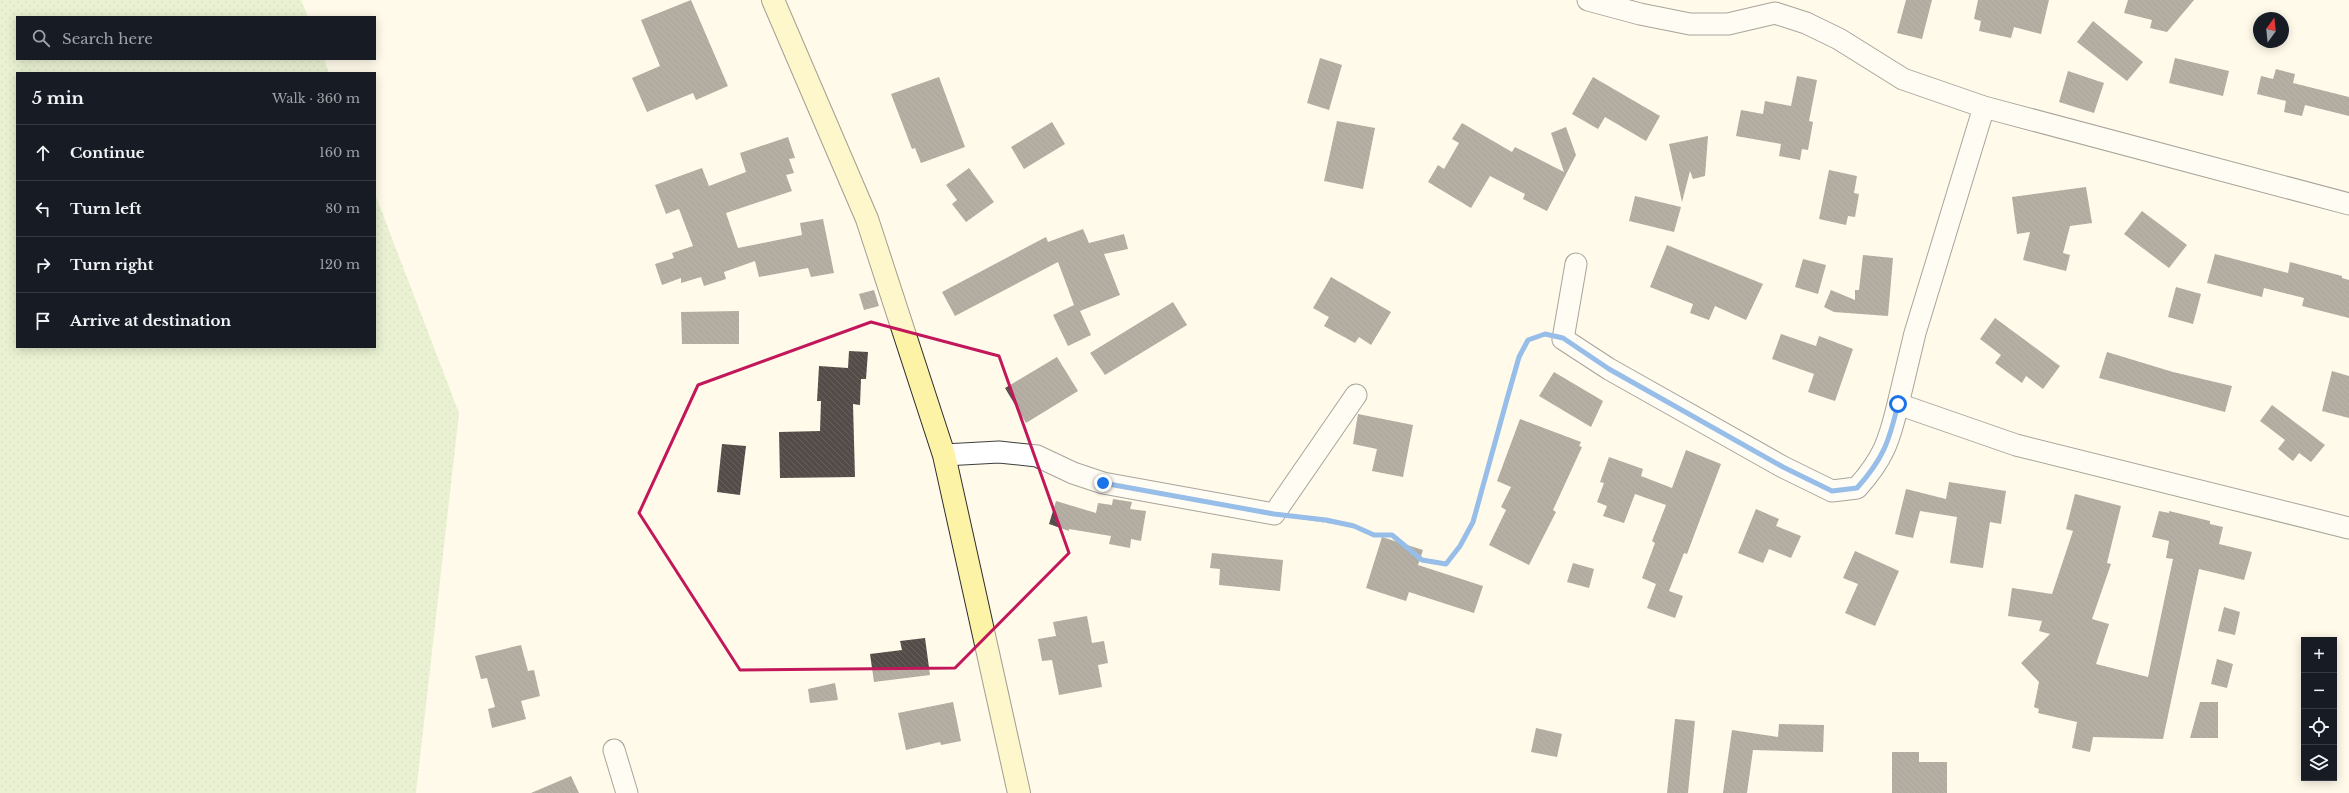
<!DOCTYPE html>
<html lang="en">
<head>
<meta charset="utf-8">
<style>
  :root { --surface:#171b24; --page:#20242c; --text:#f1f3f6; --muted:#9ea1a6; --line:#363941 }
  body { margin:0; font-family:"Libre Baskerville",serif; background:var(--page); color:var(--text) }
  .controls { position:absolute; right:12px; bottom:12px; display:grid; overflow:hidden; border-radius:0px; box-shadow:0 2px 10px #0003 }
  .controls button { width:36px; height:36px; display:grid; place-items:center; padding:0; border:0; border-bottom:1px solid var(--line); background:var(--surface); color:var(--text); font:20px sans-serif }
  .compass { position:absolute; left:2253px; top:12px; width:36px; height:36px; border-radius:50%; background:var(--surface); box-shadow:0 2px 10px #0003; rotate:15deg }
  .stop { position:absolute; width:12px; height:12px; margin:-9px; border:3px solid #1a73e8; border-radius:50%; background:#fff }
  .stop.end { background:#1a73e8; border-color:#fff; box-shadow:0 1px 4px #0008 }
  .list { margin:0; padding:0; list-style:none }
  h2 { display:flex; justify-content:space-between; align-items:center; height:52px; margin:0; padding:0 16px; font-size:17px }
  h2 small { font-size:13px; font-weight:400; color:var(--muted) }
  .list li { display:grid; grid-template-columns:26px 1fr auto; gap:12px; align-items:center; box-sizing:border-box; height:56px; padding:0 16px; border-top:1px solid var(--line) }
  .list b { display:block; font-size:15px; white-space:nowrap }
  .list em { font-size:13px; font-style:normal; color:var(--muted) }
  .icon { flex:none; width:22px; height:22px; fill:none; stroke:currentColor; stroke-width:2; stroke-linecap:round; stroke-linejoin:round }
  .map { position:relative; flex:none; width:2349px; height:793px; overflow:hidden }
  .search { position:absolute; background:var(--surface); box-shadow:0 2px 10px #0003; left:16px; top:16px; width:360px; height:44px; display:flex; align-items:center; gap:10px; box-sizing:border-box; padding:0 14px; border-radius:0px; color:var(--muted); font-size:15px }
  .panel { position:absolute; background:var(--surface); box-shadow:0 2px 10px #0003; left:16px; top:72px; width:360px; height:276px; border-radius:0px }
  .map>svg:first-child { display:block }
</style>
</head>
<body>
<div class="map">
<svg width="2349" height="793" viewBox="0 0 2349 793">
  <defs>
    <pattern id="grass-dots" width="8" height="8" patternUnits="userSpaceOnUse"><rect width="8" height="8" fill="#cfe7b5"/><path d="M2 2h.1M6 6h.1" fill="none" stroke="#b0c59a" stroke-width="1.8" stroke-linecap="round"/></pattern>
    <pattern id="building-back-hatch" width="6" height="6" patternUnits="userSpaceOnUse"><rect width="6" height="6" fill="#534c48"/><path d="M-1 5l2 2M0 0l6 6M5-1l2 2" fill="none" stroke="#67615e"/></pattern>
  </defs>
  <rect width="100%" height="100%" fill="#fffaea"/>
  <path fill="url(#grass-dots)" d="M0,0H301L308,17H17V59H324L329,73H17V347H375V194L459,413L416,793H0Z"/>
  <path fill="url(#building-back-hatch)" d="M691,0L728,86L696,100L693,93L647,112L632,78L660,66L641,20Z
    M1906,0H1932L1922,39L1897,33Z
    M1978,0H2049L2041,34L2014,27L2011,38L1979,31L1981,21L1974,19Z
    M2128,0H2194L2167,32L2150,28L2152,20L2124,13Z
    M2093,21L2143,62L2127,81L2077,42Z
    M1320,58L1342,65L1329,110L1307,103Z
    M2175,58L2229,71L2223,96L2169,83Z
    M2276,69L2295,74L2293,83L2349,97V116L2305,105L2302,116L2284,112L2286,101L2257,94L2261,76L2273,79Z
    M2068,71L2104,83L2094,113L2059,102Z
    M1797,76L1817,80L1809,121L1813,122L1808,150L1802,149L1800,160L1779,156L1781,144L1736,136L1741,110L1763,114L1765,101L1791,106Z
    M939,77L965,147L921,163L915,148L912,149L891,94Z
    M1593,77L1660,116L1646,141L1605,117L1598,129L1572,114Z
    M1337,121L1375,128L1363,189L1324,181Z
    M1052,122L1065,144L1024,169L1011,147Z
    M1462,123L1512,152L1515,147L1564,172L1551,133L1566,127L1576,155L1547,211L1523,199L1525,194L1490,176L1471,208L1428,182L1438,165L1444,169L1459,143L1452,139Z
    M1708,136L1705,176L1693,179L1690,171L1682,202L1669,144Z
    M788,137L795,158L789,159L794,173L786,175L792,191L726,213L738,248L802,235L800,223L823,219L834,273L811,277L808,268L759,277L755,261L724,272L726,279L704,286L701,277L681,283V278L662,285L655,264L674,258L672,253L693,246L679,209L666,214L655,185L702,168L709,186L746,172L740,153Z
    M969,168L994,202L966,222L952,204L957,200L946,185Z
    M1829,170L1857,176L1854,193L1859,194L1855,217L1848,216L1846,225L1819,219Z
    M2086,187L2092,223L2070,226L2063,253L2070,255L2066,271L2023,260L2030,232L2017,234L2012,197Z
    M1635,196L1681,207L1674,232L1629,221Z
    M2142,211L2187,245L2169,268L2124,234Z
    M1083,229L1089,243L1124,234L1128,249L1104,254L1120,295L1080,311L1091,335L1068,346L1053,315L1074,305L1058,262L955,316L942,292L1046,237L1048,242Z
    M1667,245L1763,284L1746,320L1715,306L1709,320L1690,313L1693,304L1650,287Z
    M2215,254L2288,273L2290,262L2342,276V278L2349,280V318L2302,306L2304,298L2264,288L2262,297L2207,283Z
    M1863,255L1893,258L1888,316L1834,312L1824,307L1831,290L1855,300V290H1859Z
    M1803,259L1826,265L1818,294L1795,287Z
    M1331,277L1391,312L1371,345L1359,337L1355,343L1324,326L1329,317L1313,308Z
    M2176,287L2201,294L2193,324L2168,317Z
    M874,290L879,306L864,310L859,294Z
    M1173,302L1187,325L1105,375L1090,353Z
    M739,311V344H682L681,312Z
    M1995,318L2060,366L2043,389L2026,376L2022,383L1995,363L2001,355L1980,339Z
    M1781,334L1816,346L1819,336L1853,349L1835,401L1808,392L1814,374L1772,359Z
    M849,351L868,352L866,379H861L860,405L853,404L855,477L780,478L779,432L820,431L821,401H817L819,366L848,368Z
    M2107,352L2173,372L2232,386L2225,412L2099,378Z
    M1057,357L1078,391L1026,423L1005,388Z
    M2332,371L2349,376V418L2322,411Z
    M1554,372L1603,401L1591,427L1539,396Z
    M2272,405L2325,445L2311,462L2299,453L2293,461L2278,449L2285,440L2260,421Z
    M1358,414L1413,425L1403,477L1372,471L1377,449L1353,444Z
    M1520,419L1581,442L1579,446L1582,447L1553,510L1556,512L1529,565L1489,545L1506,510L1501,507L1511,487L1497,481Z
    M722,444L746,446L740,495L717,492Z
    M1686,450L1721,464L1687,554L1684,553L1669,591L1683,596L1675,618L1647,608L1656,584L1642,578L1655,543L1652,541L1666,505L1635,494L1624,523L1603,516L1607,506L1597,502L1604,483L1600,482L1609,457L1643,469L1641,476L1672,488Z
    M1949,482L2006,491L2001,524L1990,522L1983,568L1950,563L1957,517L1920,511L1913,538L1895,534L1906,489L1946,499Z
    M2075,494L2121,506L2107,563L2111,564L2092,619L2109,624L2096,664L2148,677L2173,559L2166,558L2169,541L2152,537L2159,511L2169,513V511L2210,521V524L2223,527L2219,544L2252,552L2244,580L2199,569L2163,739L2093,737L2090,752L2072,748L2077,722L2038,713L2039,709L2034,707L2039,682L2021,663L2050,634L2039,631L2042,621L2008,616L2012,588L2052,594L2073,531L2066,529Z
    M1113,499L1132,502L1130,509L1146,511L1141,541L1131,539L1130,548L1109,544L1111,536L1069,529V531L1049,524L1056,501L1096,513L1098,503L1112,505Z
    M1756,509L1779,519L1776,526L1801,536L1791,558L1769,549L1763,563L1738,553Z
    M1382,537L1423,550L1418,565L1483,586L1474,613L1409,592L1406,601L1366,588Z
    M1855,551L1899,571L1875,626L1845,613L1858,584L1843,578Z
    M1212,553L1283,560L1280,591L1219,585L1220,569L1210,568Z
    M1573,563L1594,569L1589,588L1567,582Z
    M2224,607L2240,612L2235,635L2218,631Z
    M1087,616L1092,643L1104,641L1108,663L1098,665L1102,687L1059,695L1052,660L1042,661L1038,639L1056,636L1053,622Z
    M925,638L930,675L874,682L870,654L902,650L900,641Z
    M521,645L528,671L534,670L540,696L521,701L526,719L492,728L488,709L495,707L487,678L481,679L475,656Z
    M2217,659L2233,664L2227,688L2211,684Z
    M835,683L838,700L810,703L808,689Z
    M953,702L961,741L941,745L940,742L906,750L898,713Z
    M2200,702H2218V738H2190Z
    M1675,719L1695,721L1688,793H1667Z
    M1779,724L1824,725L1823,752L1753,750L1747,793H1723L1732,730L1778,737Z
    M1536,728L1562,734L1557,757L1531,752Z
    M1892,752H1919V762H1947V793H1892Z
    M571,776L579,793H531Z"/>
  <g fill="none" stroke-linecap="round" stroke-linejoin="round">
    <defs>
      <path id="street" d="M1588,0L1640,14L1690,24H1728L1775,13L1806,23L1839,39L1903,79L1984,107
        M2349,204L1984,107L1915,333L1898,404L2016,445L2349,528
        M1576,264L1563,339L1609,369L1783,467L1832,491L1857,488C1883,459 1889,442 1898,404
        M944,455L999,452L1037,456L1073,473L1103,483L1274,514L1356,395
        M614,750L627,793"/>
      <path id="secondary" d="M773,0L867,219L944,455L1019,793"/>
    </defs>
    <use href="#street" stroke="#3e3e3e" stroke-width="23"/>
    <use href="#secondary" stroke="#2d2d2d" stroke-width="24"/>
    <path stroke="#2d2d2d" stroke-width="2.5" stroke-dasharray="4 2" stroke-linecap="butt" d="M1297,517L1354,526L1374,535H1392L1422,560L1446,564L1460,546L1473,522L1519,357L1528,340L1543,335"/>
    <use href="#street" stroke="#fff" stroke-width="21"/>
    <use href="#secondary" stroke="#fdf3a6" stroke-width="22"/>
  </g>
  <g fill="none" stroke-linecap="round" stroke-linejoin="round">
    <path stroke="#1a73e8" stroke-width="5" d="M1103,483L1274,514L1326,520L1354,526L1374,535H1392L1422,560L1446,564L1460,546L1473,522L1507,399L1519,357L1528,340L1545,334L1563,338L1609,369L1783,467L1832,491L1857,488C1883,459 1889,442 1898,404"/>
  </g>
  <path d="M0 0H2349V793H0ZM871,322L999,356L1069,553L955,668L740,670L639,513L698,385Z" fill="#fffaea" fill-opacity=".55" fill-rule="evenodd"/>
  <path fill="none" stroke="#c2185b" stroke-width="3" stroke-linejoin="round" d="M871,322L999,356L1069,553L955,668L740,670L639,513L698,385Z"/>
</svg>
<div class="controls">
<button>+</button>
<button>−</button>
<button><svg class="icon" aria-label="locate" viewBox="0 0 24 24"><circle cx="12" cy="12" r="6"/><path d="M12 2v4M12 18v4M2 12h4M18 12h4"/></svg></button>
<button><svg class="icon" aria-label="layers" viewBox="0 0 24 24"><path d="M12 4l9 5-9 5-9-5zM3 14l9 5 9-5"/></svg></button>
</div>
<svg class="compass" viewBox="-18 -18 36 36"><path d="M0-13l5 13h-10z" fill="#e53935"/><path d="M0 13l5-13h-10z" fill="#9ea1a6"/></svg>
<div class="stop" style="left:1898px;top:404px"></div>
<div class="stop end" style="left:1103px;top:483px"></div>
<div class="search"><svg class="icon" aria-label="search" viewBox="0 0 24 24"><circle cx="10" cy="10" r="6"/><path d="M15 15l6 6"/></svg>Search here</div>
<section class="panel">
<h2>5 min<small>Walk · 360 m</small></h2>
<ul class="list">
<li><svg class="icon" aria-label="ahead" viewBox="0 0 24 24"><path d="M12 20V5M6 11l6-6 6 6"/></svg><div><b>Continue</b></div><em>160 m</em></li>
<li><svg class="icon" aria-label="left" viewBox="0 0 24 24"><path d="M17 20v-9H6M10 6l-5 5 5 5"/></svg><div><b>Turn left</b></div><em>80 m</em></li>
<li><svg class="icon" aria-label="right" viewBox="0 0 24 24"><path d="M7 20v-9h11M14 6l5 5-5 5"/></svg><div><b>Turn right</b></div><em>120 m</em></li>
<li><svg class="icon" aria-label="arrive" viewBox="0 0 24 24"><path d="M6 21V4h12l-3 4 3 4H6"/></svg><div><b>Arrive at destination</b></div></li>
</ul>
</section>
</div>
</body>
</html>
